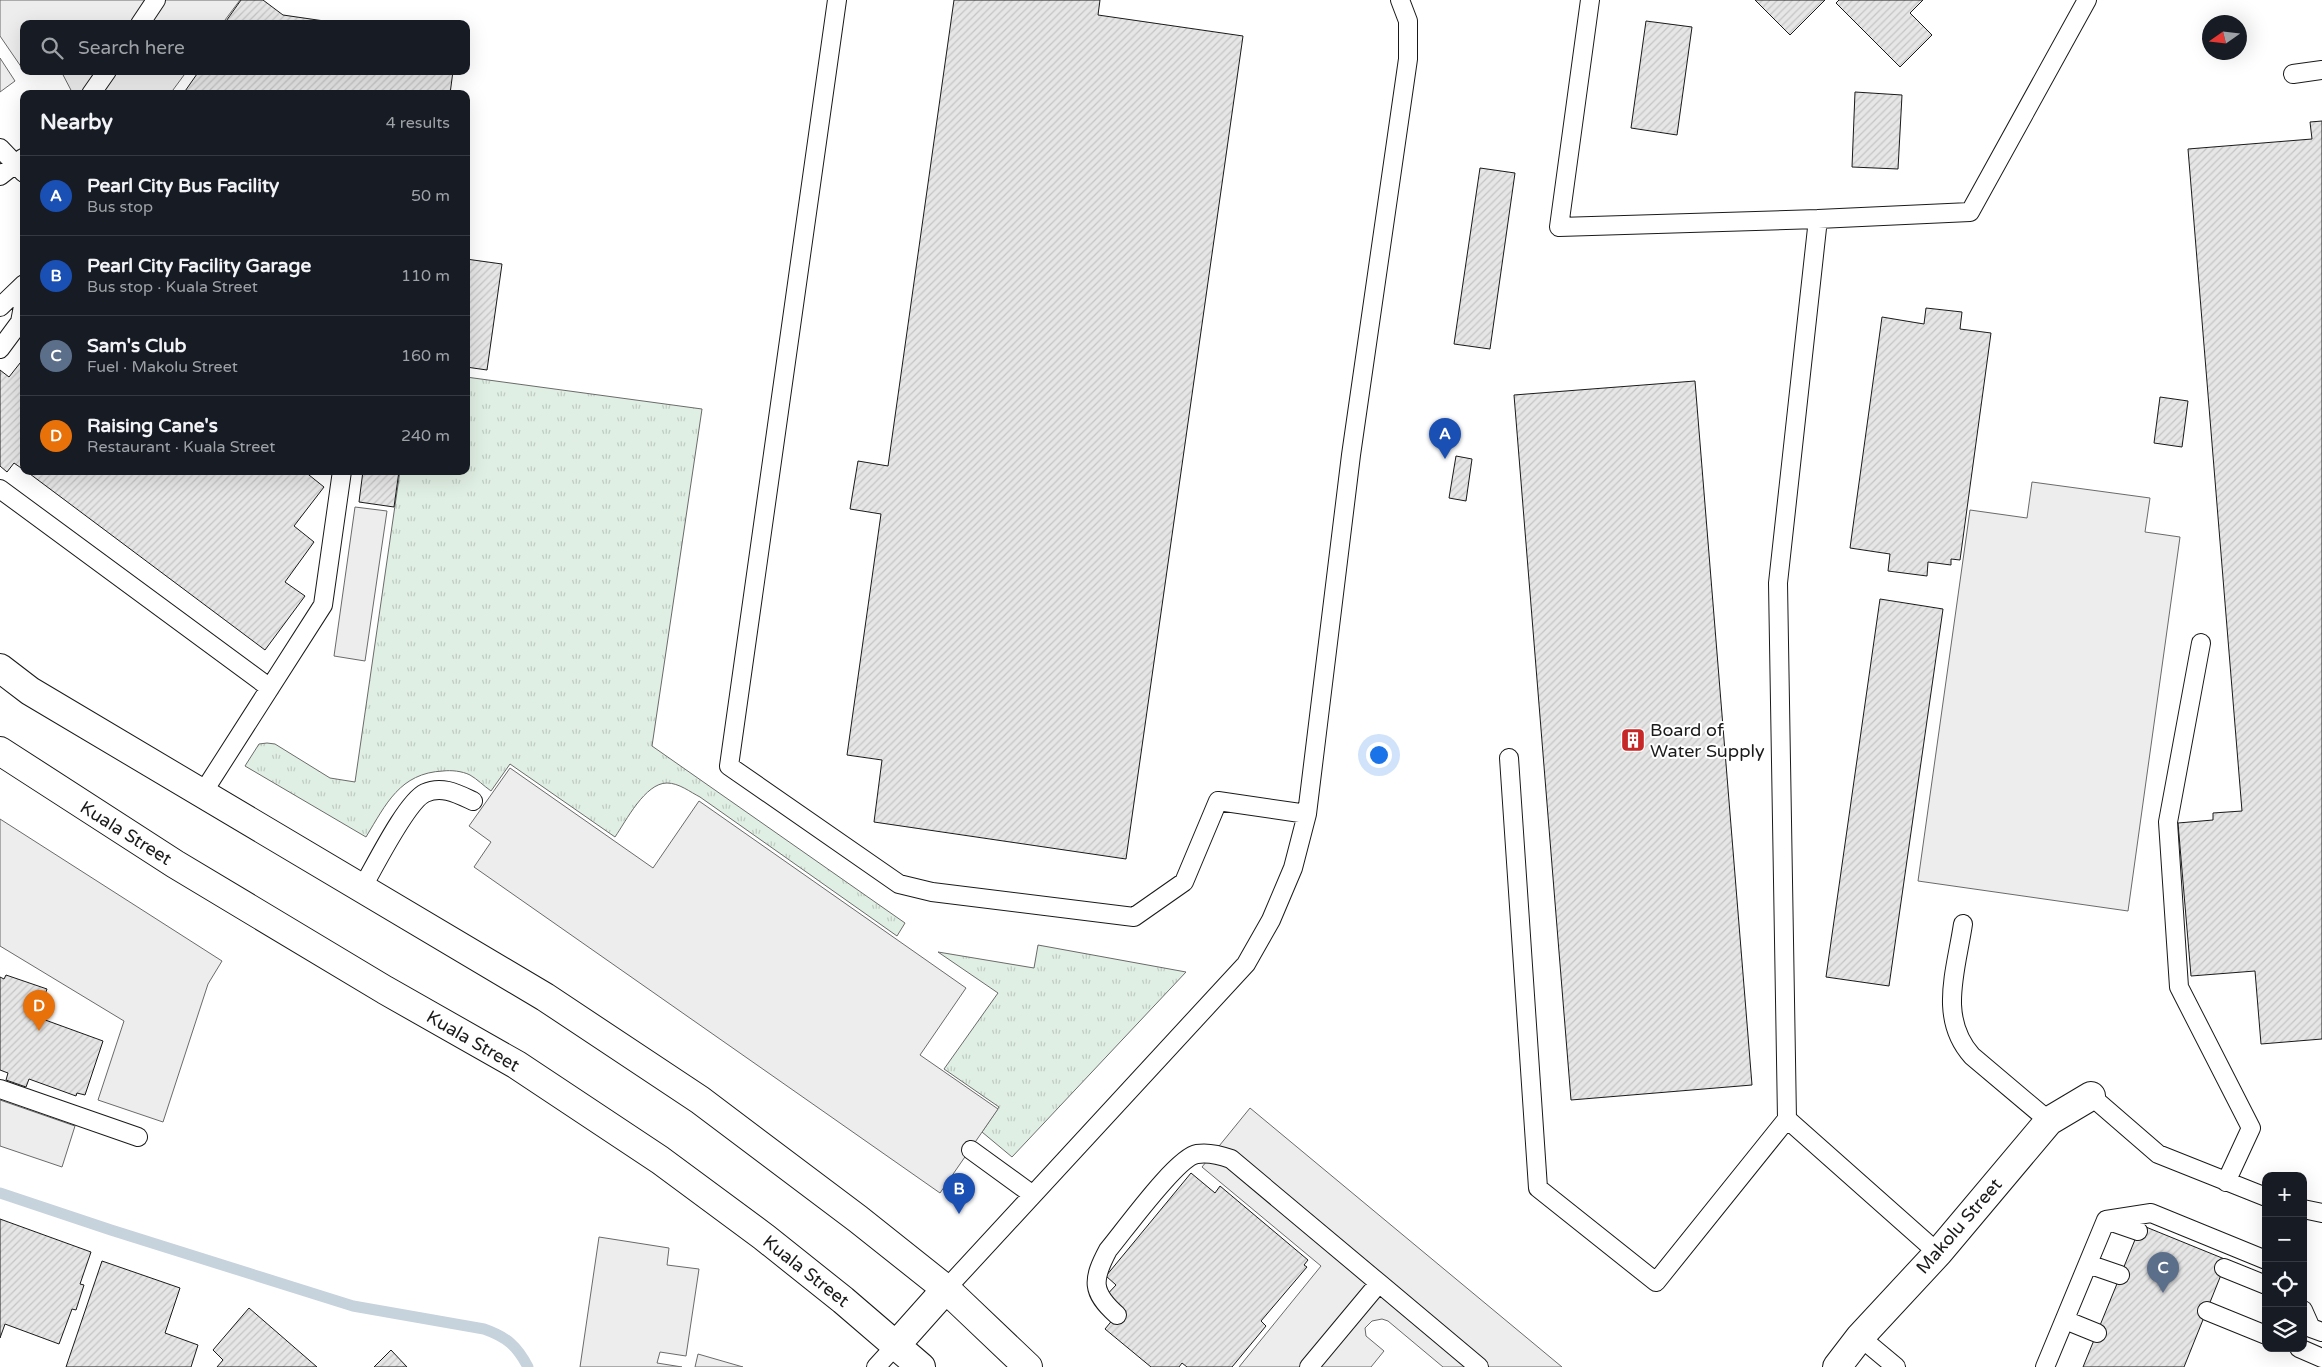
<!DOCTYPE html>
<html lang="en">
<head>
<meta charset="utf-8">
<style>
  :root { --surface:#171b24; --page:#20242c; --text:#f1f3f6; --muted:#9ea1a6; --line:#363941; --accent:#b45309 }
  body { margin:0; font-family:"Varela Round",sans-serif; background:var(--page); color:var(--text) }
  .controls { position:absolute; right:15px; bottom:15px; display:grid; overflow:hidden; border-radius:10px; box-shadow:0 5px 20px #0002 }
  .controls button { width:45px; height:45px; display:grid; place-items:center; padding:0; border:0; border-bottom:1px solid var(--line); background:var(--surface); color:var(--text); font:25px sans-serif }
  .compass { position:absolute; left:2202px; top:15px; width:45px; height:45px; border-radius:50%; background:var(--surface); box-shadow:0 5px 20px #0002; rotate:256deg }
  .you { position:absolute; left:1378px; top:754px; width:18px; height:18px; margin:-12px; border:4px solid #fff; border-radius:50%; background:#1a73e8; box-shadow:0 0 0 8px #1a73e833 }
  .badge { display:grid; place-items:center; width:32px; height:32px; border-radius:50%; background:var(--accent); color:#fff; font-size:16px; font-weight:700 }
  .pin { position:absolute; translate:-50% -41px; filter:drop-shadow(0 1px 2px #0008) }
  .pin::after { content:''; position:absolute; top:26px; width:18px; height:15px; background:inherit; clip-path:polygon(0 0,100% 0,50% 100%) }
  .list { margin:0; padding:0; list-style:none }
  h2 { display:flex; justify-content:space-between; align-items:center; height:65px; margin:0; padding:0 20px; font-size:21px }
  h2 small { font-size:16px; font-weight:400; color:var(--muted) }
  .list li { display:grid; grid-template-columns:32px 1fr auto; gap:15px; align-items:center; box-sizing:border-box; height:80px; padding:0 20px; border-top:1px solid var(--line) }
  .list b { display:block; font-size:19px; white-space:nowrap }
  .list p { margin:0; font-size:16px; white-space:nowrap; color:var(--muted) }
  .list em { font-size:16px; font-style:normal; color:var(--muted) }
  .icon { flex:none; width:28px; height:28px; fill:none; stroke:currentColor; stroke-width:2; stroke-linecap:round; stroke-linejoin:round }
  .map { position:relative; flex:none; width:2322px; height:1367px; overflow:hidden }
  .search { position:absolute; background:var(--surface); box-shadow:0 5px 20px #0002; left:20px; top:20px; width:450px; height:55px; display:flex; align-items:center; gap:12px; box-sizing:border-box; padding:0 18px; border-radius:10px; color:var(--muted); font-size:19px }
  .panel { position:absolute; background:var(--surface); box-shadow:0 5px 20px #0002; left:20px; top:90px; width:450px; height:385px; border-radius:10px }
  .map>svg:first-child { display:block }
</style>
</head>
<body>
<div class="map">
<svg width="2322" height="1367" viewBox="0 0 2322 1367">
  <defs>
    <pattern id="grass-tufts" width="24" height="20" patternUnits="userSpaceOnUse" patternTransform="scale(1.25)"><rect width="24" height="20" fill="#e0efe3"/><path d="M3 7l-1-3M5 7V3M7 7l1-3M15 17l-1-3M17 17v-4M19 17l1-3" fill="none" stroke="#c0ccc2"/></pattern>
    <pattern id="building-hatch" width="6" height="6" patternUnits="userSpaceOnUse" patternTransform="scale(1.25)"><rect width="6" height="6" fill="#e6e6e6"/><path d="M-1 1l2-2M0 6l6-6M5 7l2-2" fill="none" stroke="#c5c5c5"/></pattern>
  </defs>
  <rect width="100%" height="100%" fill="#fff"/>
  <path fill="url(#grass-tufts)" stroke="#6a6a6a" d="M466,377L702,409L652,746L905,923L897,936L700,797C690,792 679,783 667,783C645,783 626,821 615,837L510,764L491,791C484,786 477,779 470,775C462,771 451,770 443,771C400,773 386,804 366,837L245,766L259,744L267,743L275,744L330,778L355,782L400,471H466Z
    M1038,945L1186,972L1012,1157L982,1132L999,1107L944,1069L998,993L938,952L1034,968Z"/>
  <path fill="#ededed" stroke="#6a6a6a" d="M0,0H240L222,24H24V71L0,36Z
    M0,58L15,81L0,92Z
    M61,71H187L170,94H73Z
    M2032,482L2150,498L2145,532L2180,537L2128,911L1918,881L1970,510L2027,518Z
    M355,507L387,511L365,661L334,656Z
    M510,768L653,868L699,801L966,988L920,1055L998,1109L940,1193L474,867L491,842L469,826Z
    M0,819L222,961L208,984L163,1122L98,1100L124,1021L0,946Z
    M0,1100L75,1126L62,1167L0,1146Z
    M1250,1108L1562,1367H1443L1388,1321L1382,1319L1372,1321L1365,1328L1366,1336L1384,1351L1371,1367H1239L1321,1266L1202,1167Z
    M599,1237L669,1248L667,1265L699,1269L686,1356L660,1352L657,1363L682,1367H580Z
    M698,1354L743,1367H695Z"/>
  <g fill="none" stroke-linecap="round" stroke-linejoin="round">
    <path stroke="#c6d2dc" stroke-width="11" d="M0,1193L111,1230L353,1306L484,1329C507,1337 517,1346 528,1367"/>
  </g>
  <path fill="url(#building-hatch)" stroke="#1a1a1a" d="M241,0H263L283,15L345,24H224Z
    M954,0H1100L1098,15L1243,36L1126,859L874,822L882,760L847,755L881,514L850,509L858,461L888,466Z
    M1755,0H1825L1790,35Z
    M1839,0H1923L1910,13L1932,35L1900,67L1836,3Z
    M1646,21L1692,27L1677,135L1631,128Z
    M193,71H453L450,94H183L197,74Z
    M1855,92L1902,95L1898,169L1852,167Z
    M2322,121V1039L2261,1044L2255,971L2191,976L2178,823L2213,820V813L2242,811L2188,149L2312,139L2310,122Z
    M1480,168L1515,173L1490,349L1454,344Z
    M466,259L502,264L487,370L466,367Z
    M1926,308L1962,312L1960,329L1991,333L1960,560L1951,559V565L1928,562L1927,576L1888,571L1890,554L1850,548L1882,317L1924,324Z
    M24,358V470L14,463L7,472L0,466V370L9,377Z
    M1695,381L1752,1085L1571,1100L1514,395Z
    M2160,397L2188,401L2182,447L2154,443Z
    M1456,456L1472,459L1466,501L1449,498Z
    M26,471H304L324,487L294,526L314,542L285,582L305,596L265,650Z
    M363,471H399L394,507L359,502Z
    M1880,599L1943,609L1889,986L1826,977Z
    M6,975L47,989L37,1017L103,1041L85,1095L77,1093L76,1096L29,1079L26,1087L6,1080L8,1073L0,1070V977L4,979Z
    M1191,1173L1215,1193L1220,1186L1308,1260L1304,1265L1307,1267L1261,1321L1266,1326L1232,1367H1187L1182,1363L1179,1367H1151L1105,1329L1119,1312L1103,1299L1116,1285L1106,1276Z
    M0,1219L91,1252L80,1284L84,1285L76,1310L72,1309L59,1344L5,1324L0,1338Z
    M2141,1225L2227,1260L2184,1367H2083Z
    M102,1261L180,1288L165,1333L198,1345L191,1367H66Z
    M249,1308L317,1367H217L223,1360L213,1350Z
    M391,1350L407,1367H374Z"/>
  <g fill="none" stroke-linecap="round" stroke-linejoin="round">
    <defs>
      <path id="lane" d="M837,0L729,766L899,884L932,892L1134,917L1184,882L1218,801L1307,814
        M1590,0L1559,227L1818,219L1778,583L1787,1119L1938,1253
        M140,24L156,0
        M2293,74L2322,70
        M91,94L107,71
        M0,148L24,173
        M0,176L23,158
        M1818,219L1970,212L2087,0
        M0,307L24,284
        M0,349L20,322L24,301
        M0,489L270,688
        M2201,643L2168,822L2179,987L2251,1128L2226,1182
        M1509,758L1538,1188L1656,1282L1787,1119
        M202,794L323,605L342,471
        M362,888C374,868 406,802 425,793C442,785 458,794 473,801
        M1963,924C1956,971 1938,1018 1972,1056L2049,1121
        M0,1089L138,1137
        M2091,1096L2158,1154L2266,1197
        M971,1150L1033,1195
        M2303,1209L2322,1213
        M2106,1220L2151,1213L2266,1260
        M2109,1221L2138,1231
        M2088,1264L2120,1275
        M2224,1268L2266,1285
        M946,1289L1246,964L1271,920L1293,868L1307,814L1351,455L1408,59V21L1400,0
        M2303,1310L2311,1328L2322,1332
        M2207,1311L2266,1335
        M1117,1315C1091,1292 1092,1280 1108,1250C1124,1231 1177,1157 1197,1154C1209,1152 1220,1155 1231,1159L1379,1283
        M2065,1320L2097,1333
        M1860,1337L1896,1367
        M2299,1348L2322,1358
        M876,1367L897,1344
        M1309,1367L1379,1283L1479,1367
        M2045,1367L2106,1220"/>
      <path id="street" d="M1837,1367L1860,1337L1938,1253L2049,1121L2091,1096"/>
      <path id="secondary" d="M0,668L30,691L545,997L700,1100L858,1219L946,1289L1028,1367
        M0,751L175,864L385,990L517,1065L660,1160L764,1237L843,1300L921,1367
        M897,1344L946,1289"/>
    </defs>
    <use href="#lane" stroke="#1a1a1a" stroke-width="20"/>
    <use href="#street" stroke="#1a1a1a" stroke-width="30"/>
    <use href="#secondary" stroke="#1a1a1a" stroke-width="30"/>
    <use href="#lane" stroke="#fff" stroke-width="18"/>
    <use href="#street" stroke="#fff" stroke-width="28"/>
    <use href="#secondary" stroke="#fff" stroke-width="28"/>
  </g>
  <defs>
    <symbol id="building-square" viewBox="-11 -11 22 22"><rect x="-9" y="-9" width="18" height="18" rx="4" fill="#c62828" stroke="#fff"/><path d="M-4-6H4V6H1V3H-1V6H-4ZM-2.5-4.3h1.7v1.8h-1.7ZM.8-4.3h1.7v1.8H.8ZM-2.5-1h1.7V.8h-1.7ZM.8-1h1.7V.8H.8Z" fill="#fff"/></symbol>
  </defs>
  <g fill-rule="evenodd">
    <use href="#building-square" x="1619" y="726" width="28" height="28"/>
  </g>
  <g text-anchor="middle" stroke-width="4" stroke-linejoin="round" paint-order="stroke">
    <g font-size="18" fill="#1a1a1a" stroke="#fff" text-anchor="start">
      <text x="1650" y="736">Board of<tspan x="1650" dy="21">Water Supply</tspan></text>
    </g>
    <g font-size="18" fill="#1a1a1a" stroke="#fff">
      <text transform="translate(126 833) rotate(32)" y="6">Kuala Street</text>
      <text transform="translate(473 1041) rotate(30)" y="6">Kuala Street</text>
      <text transform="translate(1959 1226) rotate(-49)" y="6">Makolu Street</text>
      <text transform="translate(806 1271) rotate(38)" y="6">Kuala Street</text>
    </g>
  </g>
</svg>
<div class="controls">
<button>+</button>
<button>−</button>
<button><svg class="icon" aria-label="locate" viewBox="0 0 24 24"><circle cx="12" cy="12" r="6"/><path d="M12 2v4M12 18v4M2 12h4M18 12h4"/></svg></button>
<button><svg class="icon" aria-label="layers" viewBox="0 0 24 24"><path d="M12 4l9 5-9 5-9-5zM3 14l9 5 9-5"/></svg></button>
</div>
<svg class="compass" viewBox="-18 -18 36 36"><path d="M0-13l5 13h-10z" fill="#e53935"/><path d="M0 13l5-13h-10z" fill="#9ea1a6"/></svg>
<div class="you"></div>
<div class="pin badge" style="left:1445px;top:459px;background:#1a4fb4">A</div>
<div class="pin badge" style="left:959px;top:1214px;background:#1a4fb4">B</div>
<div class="pin badge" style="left:2163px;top:1293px;background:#5c6f8a">C</div>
<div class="pin badge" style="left:39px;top:1031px;background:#e8710a">D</div>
<div class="search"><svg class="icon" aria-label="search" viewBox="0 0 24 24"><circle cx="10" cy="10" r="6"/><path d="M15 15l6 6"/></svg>Search here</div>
<section class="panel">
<h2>Nearby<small>4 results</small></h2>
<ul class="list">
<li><span class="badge" style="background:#1a4fb4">A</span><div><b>Pearl City Bus Facility</b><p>Bus stop</p></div><em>50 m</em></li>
<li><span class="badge" style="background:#1a4fb4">B</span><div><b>Pearl City Facility Garage</b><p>Bus stop · Kuala Street</p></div><em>110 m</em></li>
<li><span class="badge" style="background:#5c6f8a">C</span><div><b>Sam's Club</b><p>Fuel · Makolu Street</p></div><em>160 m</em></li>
<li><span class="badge" style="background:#e8710a">D</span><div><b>Raising Cane's</b><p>Restaurant · Kuala Street</p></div><em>240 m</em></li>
</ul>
</section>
</div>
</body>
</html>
